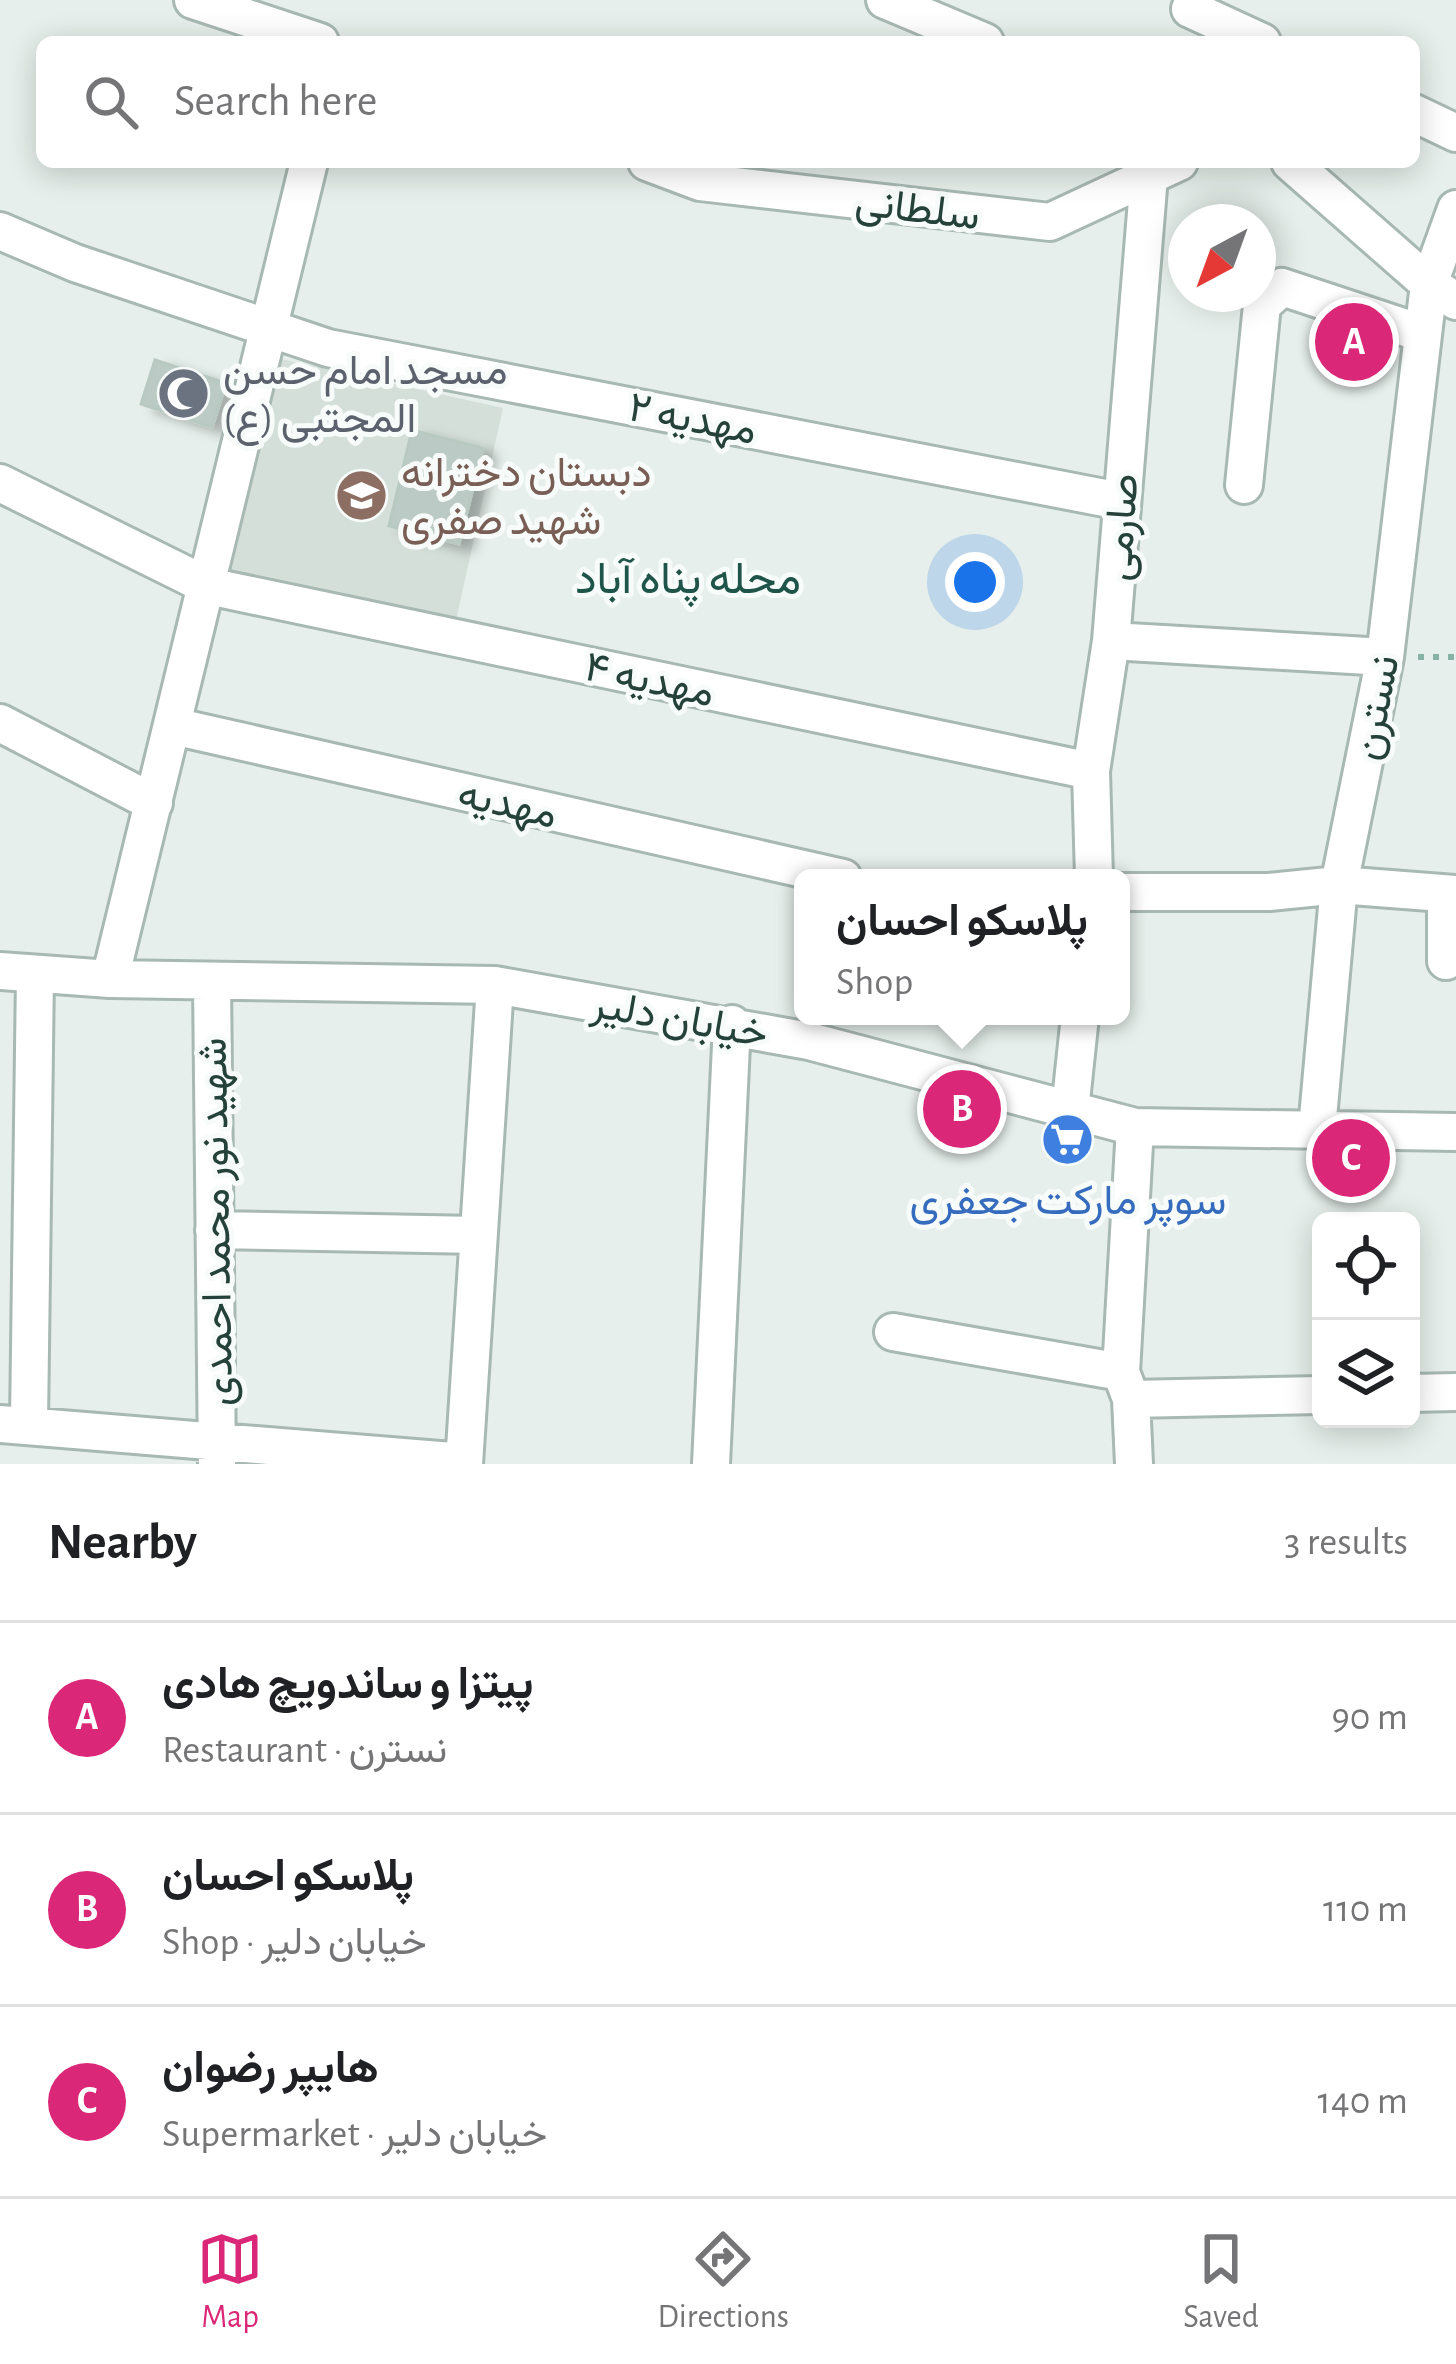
<!DOCTYPE html>
<html lang="en">
<head>
<meta charset="utf-8">
<style>
  :root { --surface:#fff; --page:#f6f6f6; --text:#202124; --muted:#757577; --line:#e0e0e0; --accent:#db2777 }
  body { margin:0; font-family:"Alegreya Sans",Vazirmatn,sans-serif; background:var(--page); color:var(--text) }
  .controls { position:absolute; right:36px; bottom:36px; display:grid; overflow:hidden; border-radius:18px; box-shadow:0 6px 30px #0003 }
  .controls button { width:108px; height:108px; display:grid; place-items:center; padding:0; border:0; border-bottom:3px solid var(--line); background:var(--surface); color:var(--text); font:60px sans-serif }
  .compass { position:absolute; left:1168px; top:204px; width:108px; height:108px; border-radius:50%; background:var(--surface); box-shadow:0 6px 30px #0003; rotate:221deg }
  .you { position:absolute; left:975px; top:582px; width:42px; height:42px; margin:-30px; border:9px solid #fff; border-radius:50%; background:#1a73e8; box-shadow:0 0 0 18px #1a73e833 }
  .badge { display:grid; place-items:center; width:78px; height:78px; border-radius:50%; background:var(--accent); color:#fff; font-size:39px; font-weight:700 }
  .pin { position:absolute; translate:-50% -50%; border:6px solid #fff; box-shadow:0 3px 12px #0006 }
  .popup { position:absolute; left:794px; top:869px; width:336px; height:156px; box-sizing:border-box; display:grid; place-content:center; border-radius:18px; background:var(--surface); filter:drop-shadow(0 3px 9px #0005); font-size:39px; white-space:nowrap; color:var(--muted) }
  .popup b { font-size:45px; color:var(--text) }
  .popup::after { content:''; position:absolute; left:50%; top:100%; margin-left:-24px; border:24px solid transparent; border-top-color:var(--surface) }
  .list { margin:0; padding:0; list-style:none }
  h2 { display:flex; justify-content:space-between; align-items:center; height:156px; margin:0; padding:0 48px; font-size:51px }
  h2 small { font-size:39px; font-weight:400; color:var(--muted) }
  .list li { display:grid; grid-template-columns:78px 1fr auto; gap:36px; align-items:center; box-sizing:border-box; height:192px; padding:0 48px; border-top:3px solid var(--line) }
  .list b { display:block; font-size:45px; white-space:nowrap }
  .list p { margin:0; font-size:39px; white-space:nowrap; color:var(--muted) }
  .list em { font-size:39px; font-style:normal; color:var(--muted) }
  .icon { flex:none; width:66px; height:66px; fill:none; stroke:currentColor; stroke-width:2; stroke-linecap:round; stroke-linejoin:round }
  .map { position:relative; flex:none; width:1456px; height:1464px; overflow:hidden }
  .search { position:absolute; background:var(--surface); box-shadow:0 6px 30px #0003; left:36px; right:36px; top:36px; height:132px; display:flex; align-items:center; gap:30px; box-sizing:border-box; padding:0 42px; border-radius:18px; color:var(--muted); font-size:45px }
  .sheet { height:732px; background:var(--surface) }
  nav { display:flex; justify-content:space-around; align-items:center; box-sizing:border-box; height:168px; border-top:3px solid var(--line); background:var(--surface); font-size:33px; color:var(--muted) }
  nav a { display:grid; justify-items:center; gap:6px }
  nav .on { color:var(--accent) }
  .map>svg:first-child { display:block }
</style>
</head>
<body>
<div class="map">
<svg width="1456" height="1464" viewBox="0 0 1456 1464">
  <defs>
    <filter id="shadow"><feDropShadow dx="13" dy="7" stdDeviation="6" flood-color="#0004"/></filter>
  </defs>
  <rect width="100%" height="100%" fill="#e6efeb"/>
  <path fill="#d4dfda" d="M272,357L503,408L453,634L222,581Z"/>
  <path fill="#bbcac4" stroke="#b8c9c2" stroke-width="3" filter="url(#shadow)" d="M155,360L226,383L212,427L141,404Z
    M412,430L483,448L459,544L389,526Z"/>
  <g fill="none" stroke-linecap="round" stroke-linejoin="round">
    <defs>
      <path id="minor" d="M193,0L320,42
        M885,0L985,42
        M1190,9L1262,42
        M1414,113L1456,133
        M647,162L700,182L1050,222L1179,162
        M1290,162L1429,284L1456,301
        M0,231L75,263L328,348L1120,501
        M0,483L208,586L1091,771
        M1244,485L1262,305L1282,287L1421,333
        M1111,641L1385,657
        M0,723L154,803
        M173,726L843,878
        M1094,878L1091,771L1111,641L1149,176L1142,162
        M1121,892H1269L1339,885L1456,894
        M1446,894V961
        M0,971L110,979L495,985L809,1041L1135,1127L1456,1132
        M110,979L309,162
        M212,981L217,1464
        M1070,1110L1080,1016
        M1317,1129L1339,885L1385,657L1429,284L1456,209
        M214,1230L478,1235
        M893,1332L1121,1372
        M1411,1393L1456,1392
        M1131,1399L1321,1395
        M29,1423L35,974
        M0,1424L464,1462
        M464,1464L495,985
        M711,1464L732,1024
        M1134,1464L1131,1399L1121,1372L1135,1127"/>
    </defs>
    <use href="#minor" stroke="#a8b8b2" stroke-width="42"/>
    <path stroke="#86b3a5" stroke-width="6" stroke-dasharray="6 9" stroke-linecap="butt" d="M1418,657H1456"/>
    <use href="#minor" stroke="#fff" stroke-width="36"/>
  </g>
  <defs>
    <symbol id="mosque-disc" viewBox="-11 -11 22 22"><circle r="9.5" fill="#6b7280" stroke="#f7fbf9"/><path d="M3.5-4.9A6 6 0 1 0 3.5 4.9A5 5 0 1 1 3.5-4.9Z" fill="#fff"/></symbol>
    <symbol id="school-disc" viewBox="-11 -11 22 22"><circle r="9.5" fill="#8d6e63" stroke="#f7fbf9"/><path d="M0-5L7-2L0 1L-7-2ZM-4 1L0 2.5L4 1V4Q0 6-4 4Z" fill="#fff"/></symbol>
    <symbol id="supermarket-disc" viewBox="-11 -11 22 22"><circle r="9.5" fill="#3f7fe0" stroke="#f7fbf9"/><path d="M-6-5.5h2.5l.6 2H6L4.5 2H-2.5L-4.4-4H-6ZM-1.5 3.2a1.3 1.3 0 1 0 .1 0ZM3 3.2a1.3 1.3 0 1 0 .1 0Z" fill="#fff"/></symbol>
  </defs>
  <g fill-rule="evenodd">
    <use href="#mosque-disc" x="154" y="364" width="59" height="59"/>
    <use href="#school-disc" x="332" y="466" width="59" height="59"/>
    <use href="#supermarket-disc" x="1038" y="1110" width="59" height="59"/>
  </g>
  <g text-anchor="middle" stroke-width="10" stroke-linejoin="round" paint-order="stroke">
    <g font-size="42" fill="#24423a" stroke="#f7fbf9">
      <text transform="translate(918 207) rotate(7)" y="15">سلطانی</text>
      <text transform="translate(693 417) rotate(11)" y="15">مهدیه ۲</text>
      <text transform="translate(1119 527) rotate(-86)" y="15">صارمی</text>
      <text transform="translate(650 678) rotate(12)" y="15">مهدیه ۴</text>
      <text transform="translate(1374 707) rotate(-79)" y="15">نسترن</text>
      <text transform="translate(508 802) rotate(13)" y="15">مهدیه</text>
      <text transform="translate(680 1017) rotate(10)" y="15">خیابان دلیر</text>
      <text transform="translate(214 1222) rotate(-91)" y="15">شهید نور محمد احمدی</text>
    </g>
    <g font-size="42" fill="#5b616d" stroke="#f7fbf9" text-anchor="start">
      <text x="223" y="384">مسجد امام حسن<tspan x="223" dy="48">المجتبی (ع)</tspan></text>
    </g>
    <g font-size="42" fill="#785e54" stroke="#f7fbf9" text-anchor="start">
      <text x="401" y="486">دبستان دخترانه<tspan x="401" dy="48">شهید صفری</tspan></text>
    </g>
    <g font-size="42" fill="#366cbe" stroke="#f7fbf9">
      <text x="1068" y="1214">سوپر مارکت جعفری</text>
    </g>
    <g font-size="45" fill="#1f5548" stroke="#f7fbf9">
      <text x="688" y="593">محله پناه آباد</text>
    </g>
  </g>
</svg>
<div class="controls">
<button><svg class="icon" aria-label="locate" viewBox="0 0 24 24"><circle cx="12" cy="12" r="6"/><path d="M12 2v4M12 18v4M2 12h4M18 12h4"/></svg></button>
<button><svg class="icon" aria-label="layers" viewBox="0 0 24 24"><path d="M12 4l9 5-9 5-9-5zM3 14l9 5 9-5"/></svg></button>
</div>
<svg class="compass" viewBox="-18 -18 36 36"><path d="M0-13l5 13h-10z" fill="#e53935"/><path d="M0 13l5-13h-10z" fill="#757577"/></svg>
<div class="you"></div>
<div class="pin badge" style="left:1354px;top:342px">A</div>
<div class="pin badge" style="left:962px;top:1109px">B</div>
<div class="popup"><b>پلاسکو احسان</b>Shop</div>
<div class="pin badge" style="left:1351px;top:1158px">C</div>
<div class="search"><svg class="icon" aria-label="search" viewBox="0 0 24 24"><circle cx="10" cy="10" r="6"/><path d="M15 15l6 6"/></svg>Search here</div>
</div>
<section class="sheet">
<h2>Nearby<small>3 results</small></h2>
<ul class="list">
<li><span class="badge">A</span><div><b>پیتزا و ساندویچ هادی</b><p>Restaurant · نسترن</p></div><em>90 m</em></li>
<li><span class="badge">B</span><div><b>پلاسکو احسان</b><p>Shop · خیابان دلیر</p></div><em>110 m</em></li>
<li><span class="badge">C</span><div><b>هایپر رضوان</b><p>Supermarket · خیابان دلیر</p></div><em>140 m</em></li>
</ul>
</section>
<nav>
<a class="on"><svg class="icon" aria-label="map" viewBox="0 0 24 24"><path d="M3 6l6-2 6 2 6-2v14l-6 2-6-2-6 2zM9 4v14M15 6v14"/></svg>Map</a>
<a><svg class="icon" aria-label="directions" viewBox="0 0 24 24"><path d="M12 3l9 9-9 9-9-9zM9 14v-3h6M13 9l2 2-2 2"/></svg>Directions</a>
<a><svg class="icon" aria-label="saved" viewBox="0 0 24 24"><path d="M7 4h10v16l-5-4-5 4z"/></svg>Saved</a>
</nav>
</body>
</html>
